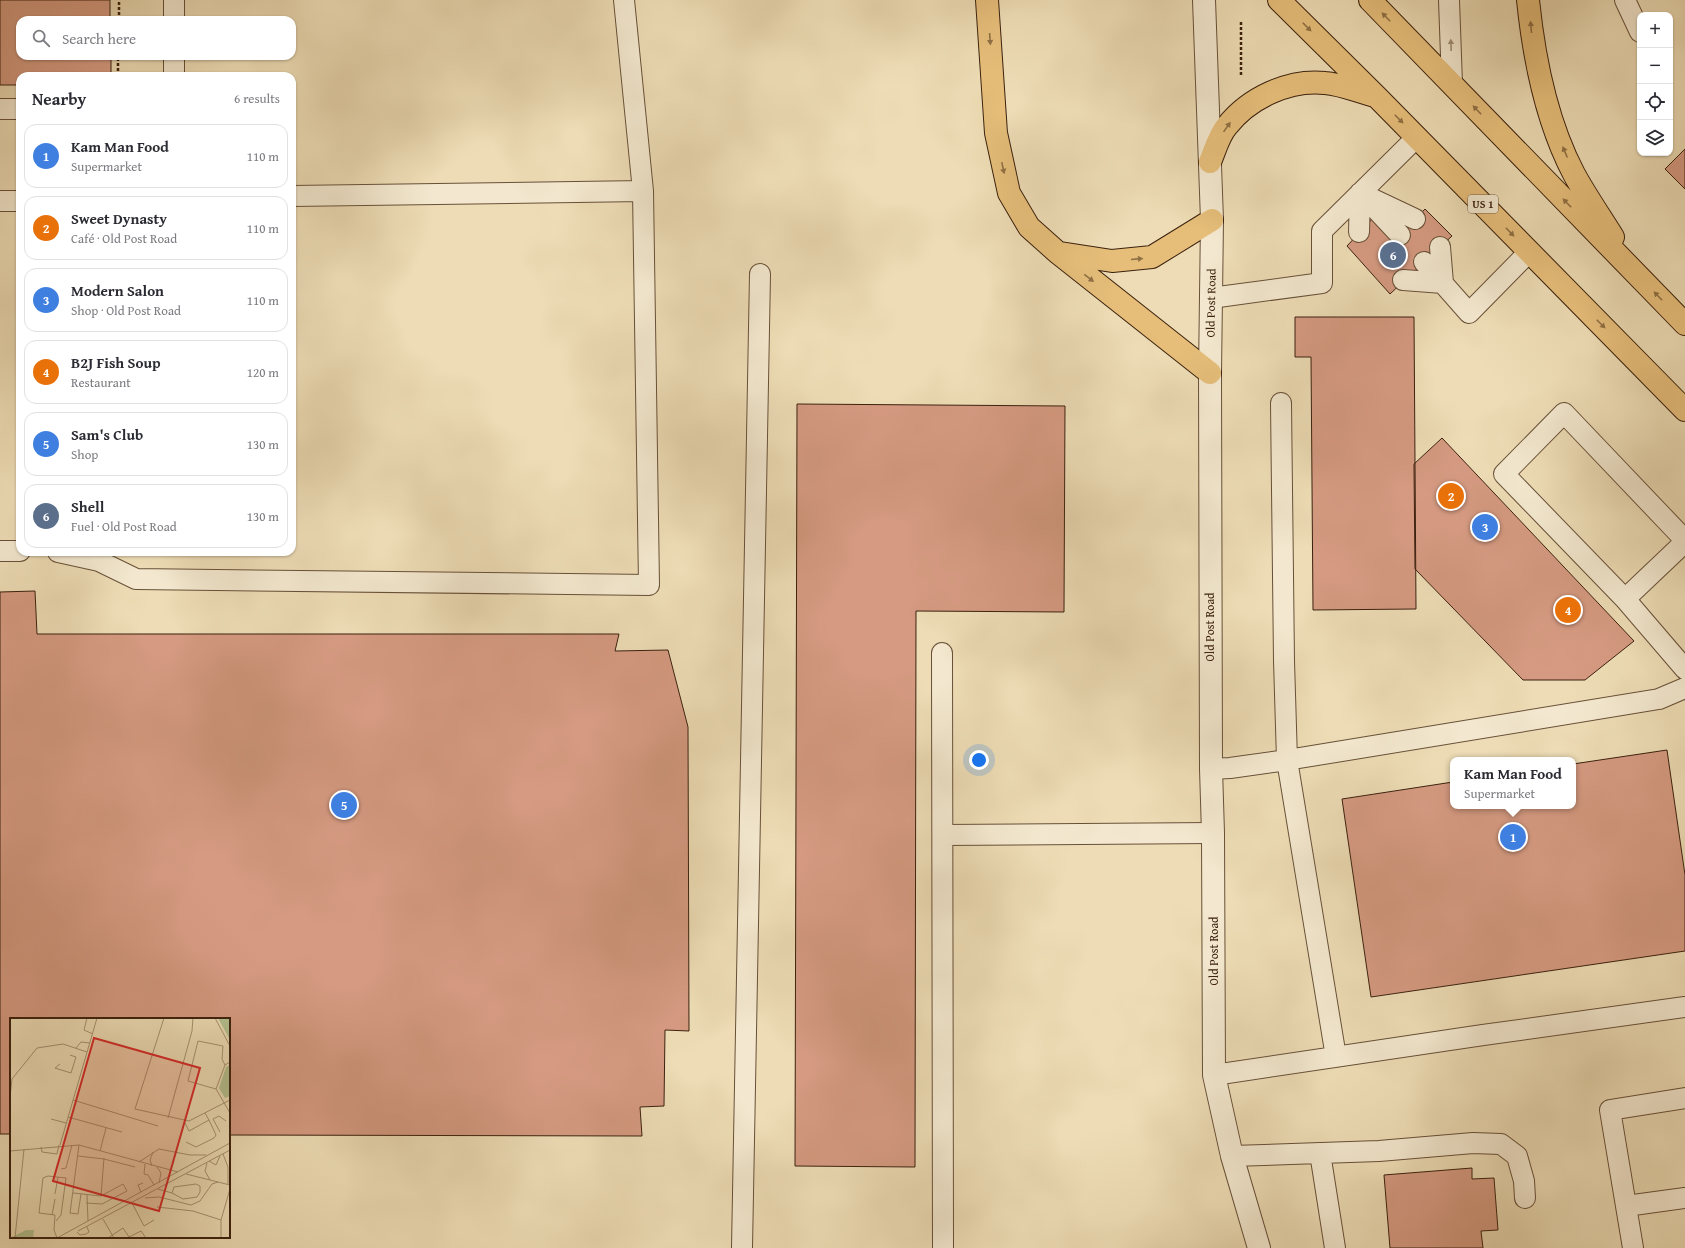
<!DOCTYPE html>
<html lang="en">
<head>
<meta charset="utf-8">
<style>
  :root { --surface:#fff; --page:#f7f7f7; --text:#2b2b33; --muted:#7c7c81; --line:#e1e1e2; --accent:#0f766e }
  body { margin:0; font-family:"Gentium Book Plus",serif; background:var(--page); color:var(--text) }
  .controls { position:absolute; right:12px; top:12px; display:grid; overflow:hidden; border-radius:8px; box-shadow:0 1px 3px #0004 }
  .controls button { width:36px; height:36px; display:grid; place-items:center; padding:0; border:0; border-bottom:1px solid var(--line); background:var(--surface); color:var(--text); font:20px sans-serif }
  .you { position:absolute; left:979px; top:760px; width:14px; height:14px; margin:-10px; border:3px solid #fff; border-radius:50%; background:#1a73e8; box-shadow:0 0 0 6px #1a73e833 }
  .badge { display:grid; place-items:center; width:26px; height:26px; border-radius:50%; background:var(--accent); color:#fff; font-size:13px; font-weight:700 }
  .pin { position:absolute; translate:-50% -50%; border:2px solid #fff; box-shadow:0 1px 4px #0006 }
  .popup { position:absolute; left:1450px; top:757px; width:126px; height:52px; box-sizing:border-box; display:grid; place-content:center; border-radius:8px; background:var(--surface); filter:drop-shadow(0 1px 3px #0005); font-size:13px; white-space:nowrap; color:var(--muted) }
  .popup b { font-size:15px; color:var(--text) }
  .popup::after { content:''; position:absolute; left:50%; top:100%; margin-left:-8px; border:8px solid transparent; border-top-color:var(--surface) }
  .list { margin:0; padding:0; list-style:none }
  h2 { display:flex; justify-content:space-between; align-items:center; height:52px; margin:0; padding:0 16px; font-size:17px }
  h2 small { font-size:13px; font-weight:400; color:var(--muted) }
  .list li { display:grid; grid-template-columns:26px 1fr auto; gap:12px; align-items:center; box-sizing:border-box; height:64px; margin:0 8px 8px; padding:0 8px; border:1px solid var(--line); border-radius:12px }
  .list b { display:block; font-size:15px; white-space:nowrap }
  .list p { margin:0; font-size:13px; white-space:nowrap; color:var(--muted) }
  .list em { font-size:13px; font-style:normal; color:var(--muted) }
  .icon { flex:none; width:22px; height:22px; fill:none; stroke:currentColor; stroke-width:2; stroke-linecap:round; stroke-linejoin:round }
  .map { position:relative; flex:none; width:1685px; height:1248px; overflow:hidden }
  .search { position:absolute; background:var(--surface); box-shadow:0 1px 3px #0004; left:16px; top:16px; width:280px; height:44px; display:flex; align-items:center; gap:10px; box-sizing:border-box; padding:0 14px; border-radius:12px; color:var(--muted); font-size:15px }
  .panel { position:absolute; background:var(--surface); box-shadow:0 1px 3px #0004; left:16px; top:72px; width:280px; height:484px; border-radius:12px }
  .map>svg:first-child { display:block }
</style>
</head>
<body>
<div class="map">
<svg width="1685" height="1248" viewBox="0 0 1685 1248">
  <rect width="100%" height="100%" fill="#eddcb5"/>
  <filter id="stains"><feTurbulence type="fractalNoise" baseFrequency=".005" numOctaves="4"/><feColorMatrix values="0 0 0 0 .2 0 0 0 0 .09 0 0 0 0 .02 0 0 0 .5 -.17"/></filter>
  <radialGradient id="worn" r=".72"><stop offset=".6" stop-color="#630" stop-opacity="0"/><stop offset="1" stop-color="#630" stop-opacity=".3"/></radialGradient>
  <path fill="#d59a81" stroke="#3b210e" d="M0,0H110V20H20V56H111V76H20V85H0Z
    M1685,149V189L1665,169Z
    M1425,209L1452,236L1390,294L1347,246L1375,216L1396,239Z
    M1295,317H1414L1416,609L1313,610L1311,357H1295Z
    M797,404L1065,406L1064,612L916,611L915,1167L795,1166Z
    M1442,438L1634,641L1585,680H1523L1415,569L1414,464Z
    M35,591L37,634H619L615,651L668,650L688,727L689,1031L665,1030L664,1106L640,1107L642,1136L229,1135V1019H11V1134H0V592Z
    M1667,750L1685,875V951L1371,997L1342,799L1453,782V806H1573V764Z
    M1472,1168V1179L1494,1178L1498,1230L1481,1231L1483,1248H1390L1384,1175Z"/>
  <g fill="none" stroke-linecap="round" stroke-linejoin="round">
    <defs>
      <path id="service" d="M1449,0L1452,84
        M1625,0L1640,32
        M174,20V0
        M174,56V76
        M0,109H20
        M1360,193L1415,219
        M292,196L643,191
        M0,201H20
        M1370,203L1400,235
        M1359,232L1360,193
        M1424,262L1469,313L1529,252
        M1403,280L1443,283L1440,247
        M1211,298L1322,283V231L1417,137
        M1281,403L1284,661L1287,760L1336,1057
        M1685,540L1564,413L1504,474L1625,599L1685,669
        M0,551H20
        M58,552L99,561L136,579L649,585L643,191L624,0
        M1625,599L1685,542
        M942,653L943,1248
        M1211,769L1230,768L1287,760L1659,699L1685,688
        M943,835L1213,833
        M1214,1075L1483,1035L1685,1007
        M1320,1153L1335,1248
        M1232,1156L1379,1151L1473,1143L1501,1144L1517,1156L1524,1181L1525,1198
        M1626,1206L1685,1198
        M742,1248L760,274
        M1633,1248L1610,1110L1685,1098"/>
      <path id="tertiary" d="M1204,0L1212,220L1210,373L1211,769L1213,833L1214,1075L1232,1156L1259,1248"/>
      <path id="trunk" d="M987,0L996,133L1009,193L1029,227L1057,252L1210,373
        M1279,0L1376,96L1685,410
        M1370,0L1685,324
        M1528,0C1534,59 1546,121 1574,174C1586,196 1600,216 1613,237
        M1210,162C1215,150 1219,135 1227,126C1249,98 1289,79 1325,83C1341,84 1359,92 1375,96
        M1060,253L1112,261L1152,257L1212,220"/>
    </defs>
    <use href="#service" stroke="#685038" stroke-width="22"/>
    <use href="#tertiary" stroke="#685038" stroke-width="24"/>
    <use href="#trunk" stroke="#3b210e" stroke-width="24"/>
    <path stroke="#3b210e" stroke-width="2.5" stroke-dasharray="3 2" stroke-linecap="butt" d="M119,20V0
      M1241,75V21
      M118,76V56"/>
    <use href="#service" stroke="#f3e8cf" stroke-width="20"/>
    <use href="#tertiary" stroke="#f3e8cf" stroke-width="22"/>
    <use href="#trunk" stroke="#e6be7a" stroke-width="22"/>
  </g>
  <defs><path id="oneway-solid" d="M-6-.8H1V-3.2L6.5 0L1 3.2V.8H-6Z"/></defs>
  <g fill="#907044">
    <use href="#oneway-solid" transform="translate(1386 17) rotate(-134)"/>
    <use href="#oneway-solid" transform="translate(1307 27) rotate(45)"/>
    <use href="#oneway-solid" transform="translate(1531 27) rotate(-95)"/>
    <use href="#oneway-solid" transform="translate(990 39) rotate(86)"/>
    <use href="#oneway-solid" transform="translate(1477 110) rotate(-134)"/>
    <use href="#oneway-solid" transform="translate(1399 119) rotate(45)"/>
    <use href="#oneway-solid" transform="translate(1227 127) rotate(-55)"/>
    <use href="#oneway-solid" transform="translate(1565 152) rotate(-113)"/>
    <use href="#oneway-solid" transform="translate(1003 168) rotate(78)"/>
    <use href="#oneway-solid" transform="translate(1567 203) rotate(-134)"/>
    <use href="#oneway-solid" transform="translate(1510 232) rotate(46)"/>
    <use href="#oneway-solid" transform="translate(1137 259) rotate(-5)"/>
    <use href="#oneway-solid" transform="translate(1089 278) rotate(38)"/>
    <use href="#oneway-solid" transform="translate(1658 296) rotate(-134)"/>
    <use href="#oneway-solid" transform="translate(1601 324) rotate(45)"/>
  </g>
  <use fill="#a08e78" href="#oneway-solid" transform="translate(1451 45) rotate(-92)"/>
  <g text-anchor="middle" stroke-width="3" stroke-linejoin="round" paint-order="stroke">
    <rect fill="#f3e8cf" stroke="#725d48" stroke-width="1" x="1468" y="195" width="30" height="18" rx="3"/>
    <g font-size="11" font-weight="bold" fill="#3b210e">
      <text x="1483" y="208">US 1</text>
    </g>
    <g font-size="12" fill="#3b210e" stroke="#f3e8cf">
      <text transform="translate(1211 303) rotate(-89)" y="4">Old Post Road</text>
      <text transform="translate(1210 627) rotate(-90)" y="4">Old Post Road</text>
      <text transform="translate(1214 951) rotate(-90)" y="4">Old Post Road</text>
    </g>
  </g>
  <g transform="translate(10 1018)">
    <rect width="220" height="220" fill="#eddcb5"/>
    <path d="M208,0H220V22ZM220,47V78L215,80L209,70L216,49ZM16,212H24L23,220H0Z" fill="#b4c190"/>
    <path fill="none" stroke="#a69172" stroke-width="1" d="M77,0L74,12L83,16M154,0L125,91L179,103L220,82M205,0L220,28M66,30L71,24L80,25M50,46L45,50L61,55L66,39L60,37M215,47L206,71L220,95M206,71L178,63L188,23L213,28L212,41L215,47L220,44M0,79L2,61L27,30L53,26L77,34M63,82L148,108M58,99L112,114M158,100L182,13L183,0M41,101L56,105M174,103L179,113L199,102L195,95M210,114L203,101L209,98L216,103M176,124L186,129L204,120L206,117L199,102M50,127L87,0M69,127L60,195L68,196L71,176M31,129L32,134L47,136L49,127M0,133L69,127L168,154M90,133L96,110M213,136L218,149V166M68,138L94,141L125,149M199,143L206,147L210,138M129,144L149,131L180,137H196M197,145L195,153L200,162M135,146L134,156L138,157L144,167M142,148L140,142L143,134M147,149L151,155L149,165M51,151L56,150L62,127M176,156L220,167M186,166L190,168V174L187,179L173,181L162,175L164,169ZM148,171L162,175M131,174L128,167L133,165M63,175L91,178L113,166L117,173L92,186L76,185M45,176L48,159M77,177L78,203M91,178L94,140M135,180L149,179L181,187L190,183L202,166L208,164M122,185L134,208L144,202M147,189L183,193L211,202L220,171M42,197L45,181M93,201L104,220M211,202V220M46,203L51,197L56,160L38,158L33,160L29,195L45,197L44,212L47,220M68,213L220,132M67,214L70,217L76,216L79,214L77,209M5,220L14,131M47,220L220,125M98,220L113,210L119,219L131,213L136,220"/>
    <path fill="#d62828" fill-opacity="0.15" stroke="#d62828" stroke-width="2" d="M84,20L190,50L149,193L43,163Z"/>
    <rect width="220" height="220" fill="none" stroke="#3b210e" stroke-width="2"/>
  </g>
  <rect width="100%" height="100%" filter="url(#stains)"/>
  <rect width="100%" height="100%" fill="url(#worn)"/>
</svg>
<div class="controls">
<button>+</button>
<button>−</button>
<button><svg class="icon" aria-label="locate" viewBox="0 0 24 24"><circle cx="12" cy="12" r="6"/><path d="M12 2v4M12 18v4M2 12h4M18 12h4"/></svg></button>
<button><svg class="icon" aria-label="layers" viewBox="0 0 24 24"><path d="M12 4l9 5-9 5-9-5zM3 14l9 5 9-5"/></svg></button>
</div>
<div class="you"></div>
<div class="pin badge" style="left:1513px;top:837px;background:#3f7fe0">1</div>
<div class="popup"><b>Kam Man Food</b>Supermarket</div>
<div class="pin badge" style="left:1451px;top:496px;background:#e8710a">2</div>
<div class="pin badge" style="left:1485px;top:527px;background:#3f7fe0">3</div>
<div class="pin badge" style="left:1568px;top:610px;background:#e8710a">4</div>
<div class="pin badge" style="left:344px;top:805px;background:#3f7fe0">5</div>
<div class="pin badge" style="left:1393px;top:255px;background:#5c6f8a">6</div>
<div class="search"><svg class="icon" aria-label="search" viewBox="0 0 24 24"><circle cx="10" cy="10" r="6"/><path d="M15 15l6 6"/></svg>Search here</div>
<section class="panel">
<h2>Nearby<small>6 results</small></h2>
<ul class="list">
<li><span class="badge" style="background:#3f7fe0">1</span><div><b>Kam Man Food</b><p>Supermarket</p></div><em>110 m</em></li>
<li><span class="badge" style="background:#e8710a">2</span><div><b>Sweet Dynasty</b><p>Café · Old Post Road</p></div><em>110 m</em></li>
<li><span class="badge" style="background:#3f7fe0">3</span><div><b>Modern Salon</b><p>Shop · Old Post Road</p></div><em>110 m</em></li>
<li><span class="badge" style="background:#e8710a">4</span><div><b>B2J Fish Soup</b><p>Restaurant</p></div><em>120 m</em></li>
<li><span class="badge" style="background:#3f7fe0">5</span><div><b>Sam's Club</b><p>Shop</p></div><em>130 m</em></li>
<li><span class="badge" style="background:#5c6f8a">6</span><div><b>Shell</b><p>Fuel · Old Post Road</p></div><em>130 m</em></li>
</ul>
</section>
</div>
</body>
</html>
